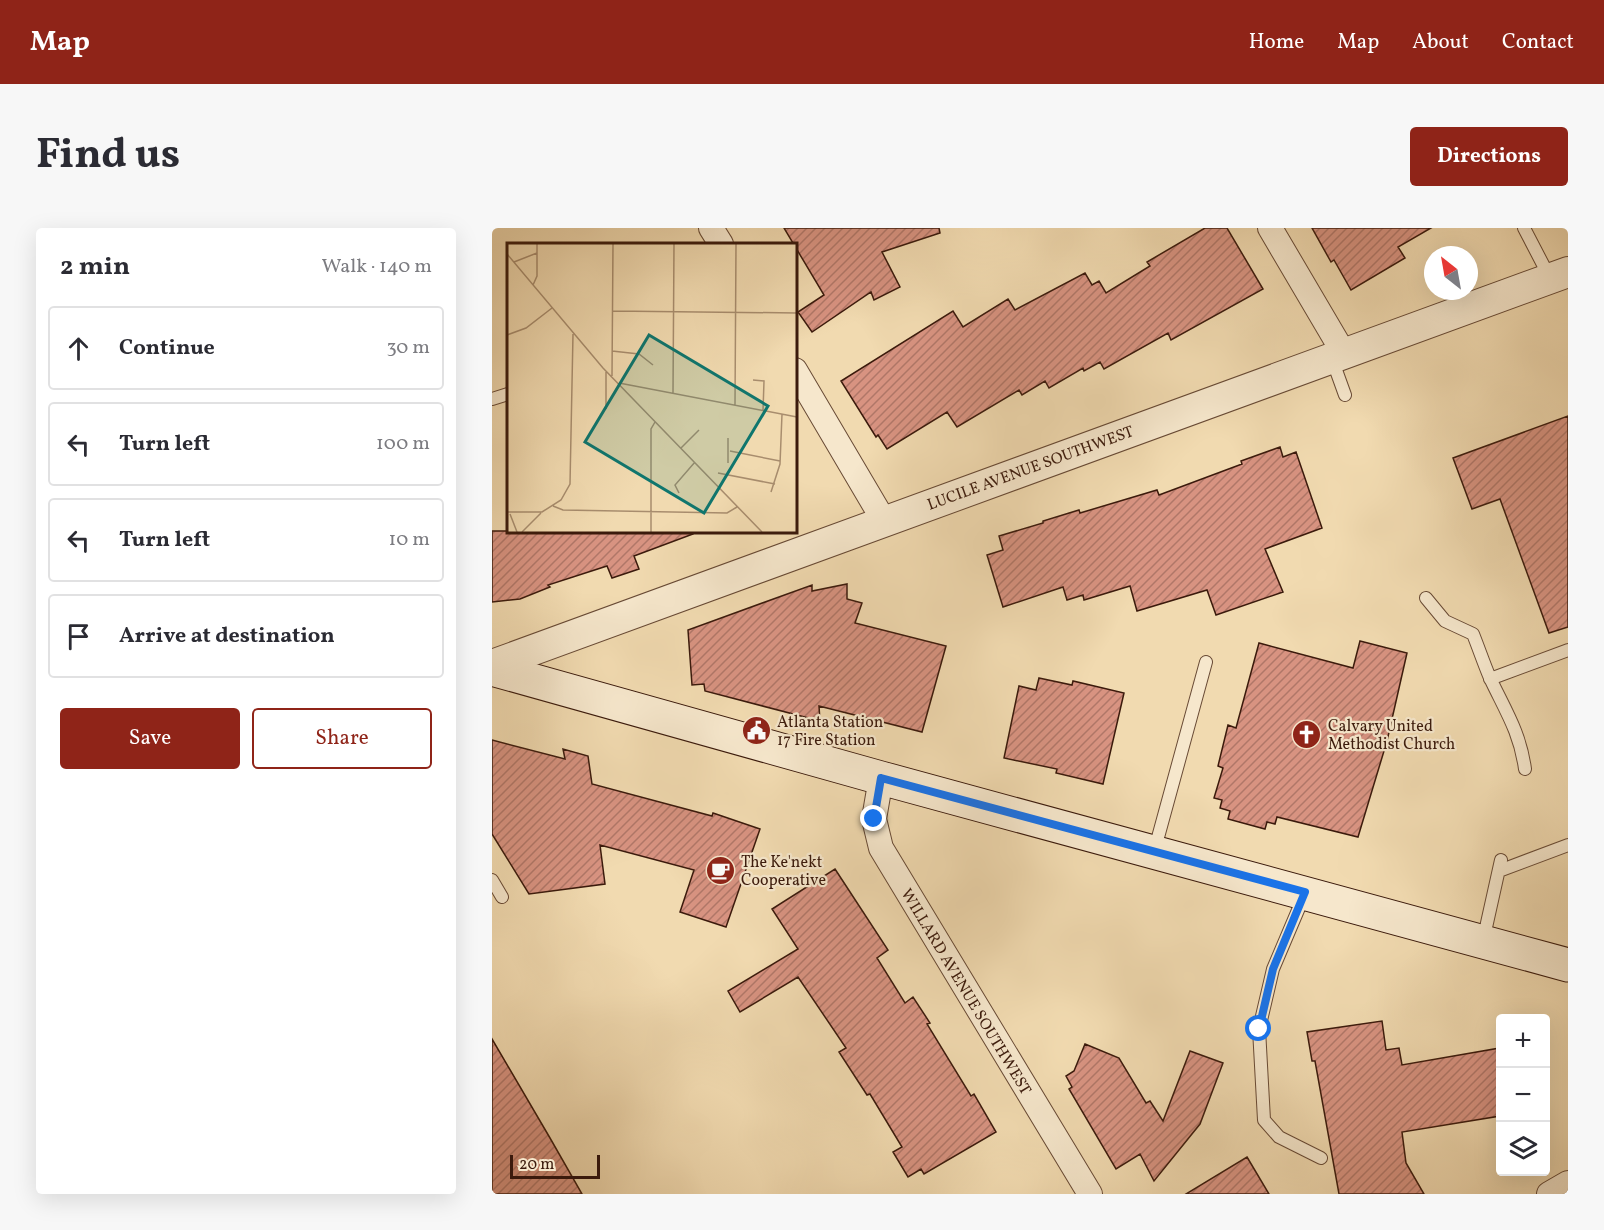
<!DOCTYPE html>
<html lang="en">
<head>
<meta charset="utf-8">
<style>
  :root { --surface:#fff; --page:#f7f7f7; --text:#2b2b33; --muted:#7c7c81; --line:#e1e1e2; --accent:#8f2418 }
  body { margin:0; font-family:Vollkorn,serif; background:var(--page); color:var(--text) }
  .controls { position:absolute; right:18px; bottom:18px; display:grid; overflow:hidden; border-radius:6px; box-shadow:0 6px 24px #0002 }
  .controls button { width:54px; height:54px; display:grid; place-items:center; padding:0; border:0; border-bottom:2px solid var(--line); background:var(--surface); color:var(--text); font:30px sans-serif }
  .compass { position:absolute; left:932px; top:18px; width:54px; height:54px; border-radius:50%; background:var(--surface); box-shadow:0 6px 24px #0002; rotate:329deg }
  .scale { position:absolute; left:18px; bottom:15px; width:90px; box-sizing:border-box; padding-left:6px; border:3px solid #3b1a0c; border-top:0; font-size:16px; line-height:21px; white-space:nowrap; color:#3b1a0c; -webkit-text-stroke:4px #f6e7cc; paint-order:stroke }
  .stop { position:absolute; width:18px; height:18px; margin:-14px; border:4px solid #1a73e8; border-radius:50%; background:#fff }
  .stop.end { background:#1a73e8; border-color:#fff; box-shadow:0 2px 6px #0008 }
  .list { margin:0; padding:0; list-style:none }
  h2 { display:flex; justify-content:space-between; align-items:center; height:78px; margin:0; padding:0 24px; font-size:26px }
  h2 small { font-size:20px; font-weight:400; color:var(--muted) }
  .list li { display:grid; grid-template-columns:39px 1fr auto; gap:18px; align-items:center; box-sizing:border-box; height:84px; margin:0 12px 12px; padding:0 12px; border:2px solid var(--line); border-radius:6px }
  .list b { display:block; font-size:22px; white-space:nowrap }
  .list em { font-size:20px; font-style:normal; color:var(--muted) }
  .actions { display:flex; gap:12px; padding:18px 24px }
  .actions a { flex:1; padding:14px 0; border:2px solid var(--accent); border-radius:6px; text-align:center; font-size:21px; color:var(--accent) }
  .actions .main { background:var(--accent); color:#fff }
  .icon { flex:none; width:33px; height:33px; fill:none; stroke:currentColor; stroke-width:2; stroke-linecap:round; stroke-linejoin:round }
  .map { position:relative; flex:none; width:1076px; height:966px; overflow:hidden; border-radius:6px }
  header { display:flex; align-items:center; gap:36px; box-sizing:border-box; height:84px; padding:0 30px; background:var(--accent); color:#fff }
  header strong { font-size:28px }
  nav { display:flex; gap:33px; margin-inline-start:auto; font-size:21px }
  .intro { display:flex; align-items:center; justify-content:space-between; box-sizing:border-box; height:144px; padding:0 36px }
  h1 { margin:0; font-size:42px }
  .button { padding:15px 27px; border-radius:6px; background:var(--accent); color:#fff; font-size:21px; font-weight:700 }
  main { display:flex; gap:36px; padding:0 36px }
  aside { flex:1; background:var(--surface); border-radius:6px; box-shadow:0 6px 24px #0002 }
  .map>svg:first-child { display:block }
</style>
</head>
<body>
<header>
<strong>Map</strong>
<nav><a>Home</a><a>Map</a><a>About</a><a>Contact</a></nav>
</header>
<div class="intro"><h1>Find us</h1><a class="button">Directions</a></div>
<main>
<aside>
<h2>2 min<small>Walk · 140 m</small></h2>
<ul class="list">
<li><svg class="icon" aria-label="ahead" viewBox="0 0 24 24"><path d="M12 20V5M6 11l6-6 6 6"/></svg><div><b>Continue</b></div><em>30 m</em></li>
<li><svg class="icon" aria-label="left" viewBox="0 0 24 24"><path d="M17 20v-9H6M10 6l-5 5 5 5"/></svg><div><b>Turn left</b></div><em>100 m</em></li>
<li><svg class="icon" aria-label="left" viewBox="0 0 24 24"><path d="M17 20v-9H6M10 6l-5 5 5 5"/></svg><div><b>Turn left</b></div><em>10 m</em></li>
<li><svg class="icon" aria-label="arrive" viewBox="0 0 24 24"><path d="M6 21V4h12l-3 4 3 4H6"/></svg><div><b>Arrive at destination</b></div></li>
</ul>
<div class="actions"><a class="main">Save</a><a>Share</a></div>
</aside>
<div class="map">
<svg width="1076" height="966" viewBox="0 0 1076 966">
  <defs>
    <pattern id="building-hatch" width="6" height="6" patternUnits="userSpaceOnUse" patternTransform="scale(1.5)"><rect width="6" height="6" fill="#d89381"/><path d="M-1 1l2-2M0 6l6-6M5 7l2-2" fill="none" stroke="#b07768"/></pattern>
  </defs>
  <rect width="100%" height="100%" fill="#f1dab0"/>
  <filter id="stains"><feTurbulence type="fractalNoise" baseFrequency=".00333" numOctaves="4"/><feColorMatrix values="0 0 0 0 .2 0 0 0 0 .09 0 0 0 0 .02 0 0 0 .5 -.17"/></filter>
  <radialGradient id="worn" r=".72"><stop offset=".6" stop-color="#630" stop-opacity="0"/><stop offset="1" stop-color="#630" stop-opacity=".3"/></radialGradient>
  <path fill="url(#building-hatch)" stroke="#3b1a0c" stroke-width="1.5" d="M292,0H447L448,5L390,24L408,59L382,72L379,64L320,104L306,84L332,67Z
    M713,0H735L771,61L679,112L676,105L612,141L608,134L592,143L591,140L557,160L553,153L530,167L527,162L465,199L455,184L395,221L386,207L384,209L349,153L461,83L471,99L516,71L523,82L593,45L600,57L607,53L614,65L658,38L655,34Z
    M820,0H939L906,19L913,30L859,62L842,32L839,34Z
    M1076,188V399L1057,405L1008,271L980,281L961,230Z
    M788,219L791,229L804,224L830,300L773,321L791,364L724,387L715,362L645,383L638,358L592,372L591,367L575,372L571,359L511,379L495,327L511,322L507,308L551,295V293L587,282L588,285L665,262L667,267L750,236L749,233Z
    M0,303H201V306L142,328L147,341L120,350L115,338L56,357L58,359L28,371L0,374Z
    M355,356V371L370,375L363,395L454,418L430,504L327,478L328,493L213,463L212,456L200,457L196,402L320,357V363Z
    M868,413L915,425L895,513L866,609L785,589L783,596L775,594L773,601L736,591L738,583L728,580L730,572L722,570L731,540L726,538L736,497L744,500L767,415L861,440Z
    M547,450L580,457L581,453L632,465L611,556L564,545L565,541L512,530L527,458L544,462Z
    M0,512L73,531L71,521L96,528L100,556L220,588L221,585L268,601L234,699L188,684L202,642L108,617L113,656L37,666L0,606Z
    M343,641L396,722L385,730L413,775L421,769L438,795L435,796L479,868L482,866L504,904L432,946L429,941L416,949L401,924L410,919L378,866L375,867L347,824L354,820L306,749L248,784L236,763L306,721L280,681Z
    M890,793L894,822L907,820L910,837L1008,820V888L910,904L914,935L932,966H847L823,833H820L815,804Z
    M0,811L58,910L90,966H0Z
    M593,816L627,830L654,875L658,873L671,893L698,823L731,835L708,896L662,953L648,926L624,941L577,861L580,859L574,848L582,843Z
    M755,929L777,966H694Z"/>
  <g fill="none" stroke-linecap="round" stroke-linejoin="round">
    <defs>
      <path id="service" d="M1032,0L1058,50
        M840,131L853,167
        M0,171L16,166
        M934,370L953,393L981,406C987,421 992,436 998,450C1013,482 1028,504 1033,541
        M998,451L1076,422
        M662,624L714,434
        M1007,643L1076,617
        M0,652L10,669
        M812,668L781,741L767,801L772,892L787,909L829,930
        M991,713L1009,632"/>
      <path id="minor" d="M219,0L229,16
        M778,0L851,124
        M303,142L392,293
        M389,550L382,591L389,620L598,966
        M1057,966L1076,955"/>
      <path id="tertiary" d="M0,437L1076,44"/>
      <path id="secondary" d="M0,441L389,550L1076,737"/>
    </defs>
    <use href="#service" stroke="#684a35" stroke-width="14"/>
    <use href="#minor" stroke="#684a35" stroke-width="26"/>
    <use href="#tertiary" stroke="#684a35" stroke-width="32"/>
    <use href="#secondary" stroke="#3b1a0c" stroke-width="35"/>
    <use href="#service" stroke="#f6e7cc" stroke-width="12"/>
    <use href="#minor" stroke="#f6e7cc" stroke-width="24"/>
    <use href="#tertiary" stroke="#f6e7cc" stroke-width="30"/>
    <use href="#secondary" stroke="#f6e7cc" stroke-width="33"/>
  </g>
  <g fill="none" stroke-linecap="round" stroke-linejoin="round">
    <path stroke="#1a73e8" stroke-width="8" d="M382,591L389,550L813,664L781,741L767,801"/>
  </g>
  <defs>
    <symbol id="civic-disc" viewBox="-11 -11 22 22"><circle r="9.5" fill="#8f2418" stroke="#f6e7cc"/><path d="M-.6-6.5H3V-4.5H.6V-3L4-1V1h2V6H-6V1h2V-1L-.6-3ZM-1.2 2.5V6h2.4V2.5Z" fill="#fff"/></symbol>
    <symbol id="church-disc" viewBox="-11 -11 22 22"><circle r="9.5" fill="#8f2418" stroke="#f6e7cc"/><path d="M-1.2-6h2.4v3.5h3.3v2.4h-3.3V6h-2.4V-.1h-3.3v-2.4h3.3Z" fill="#fff"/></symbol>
    <symbol id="cafe-disc" viewBox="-11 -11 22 22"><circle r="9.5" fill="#8f2418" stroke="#f6e7cc"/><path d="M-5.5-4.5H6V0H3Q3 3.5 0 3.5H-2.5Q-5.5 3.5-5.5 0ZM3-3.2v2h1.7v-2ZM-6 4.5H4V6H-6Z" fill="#fff"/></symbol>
  </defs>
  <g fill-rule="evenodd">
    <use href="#civic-disc" x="248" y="486" width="33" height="33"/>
    <use href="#church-disc" x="798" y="490" width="33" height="33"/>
    <use href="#cafe-disc" x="212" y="626" width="33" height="33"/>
  </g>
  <g text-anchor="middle" stroke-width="4.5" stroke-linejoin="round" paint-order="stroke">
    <g font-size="16" fill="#3b1a0c" stroke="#f6e7cc">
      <text transform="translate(538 239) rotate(-20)" y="6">LUCILE AVENUE SOUTHWEST</text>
      <text transform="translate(475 763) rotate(59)" y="6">WILLARD AVENUE SOUTHWEST</text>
    </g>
    <g font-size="16" fill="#3b1a0c" stroke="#f6e7cc" text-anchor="start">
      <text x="285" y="499">Atlanta Station<tspan x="285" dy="18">17 Fire Station</tspan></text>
      <text x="836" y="503">Calvary United<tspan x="836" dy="18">Methodist Church</tspan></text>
      <text x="249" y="639">The Ke'nekt<tspan x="249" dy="18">Cooperative</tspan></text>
    </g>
  </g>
  <g transform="translate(15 15)">
    <rect width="290" height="290" fill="#f1dab0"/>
    <path fill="none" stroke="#a88d6e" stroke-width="1.5" d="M0,11L96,125L255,289M7,19L30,10M26,42L30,33V1M105,68L290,70M0,92L19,85L45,65M105,108L132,111L146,122M105,133L106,1M246,137L257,138L256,168M112,140L290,174M166,150L167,1M228,162L229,1M99,166V129M174,205L192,187M223,208L273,218M221,220V195M211,230L268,241M264,249L273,221L275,171M172,250L168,242L188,219M46,263L56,267L220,270L230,264M0,269H35L54,257L63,241L66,91M3,271L10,289M15,289L34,270M144,289V186L148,179"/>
    <path fill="#0f766e" fill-opacity="0.15" stroke="#0f766e" stroke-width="3" d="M142,92L261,163L197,270L78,199Z"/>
    <rect width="290" height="290" fill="none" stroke="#3b1a0c" stroke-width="3"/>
  </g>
  <rect width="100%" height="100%" filter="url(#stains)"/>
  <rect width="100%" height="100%" fill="url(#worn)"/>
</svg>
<div class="controls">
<button>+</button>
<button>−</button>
<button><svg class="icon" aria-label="layers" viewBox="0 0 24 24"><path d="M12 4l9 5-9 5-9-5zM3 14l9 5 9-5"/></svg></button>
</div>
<svg class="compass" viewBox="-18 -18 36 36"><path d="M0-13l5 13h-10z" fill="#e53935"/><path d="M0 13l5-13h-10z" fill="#7c7c81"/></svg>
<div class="scale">20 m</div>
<div class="stop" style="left:767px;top:801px"></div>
<div class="stop end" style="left:382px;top:591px"></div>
</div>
</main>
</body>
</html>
